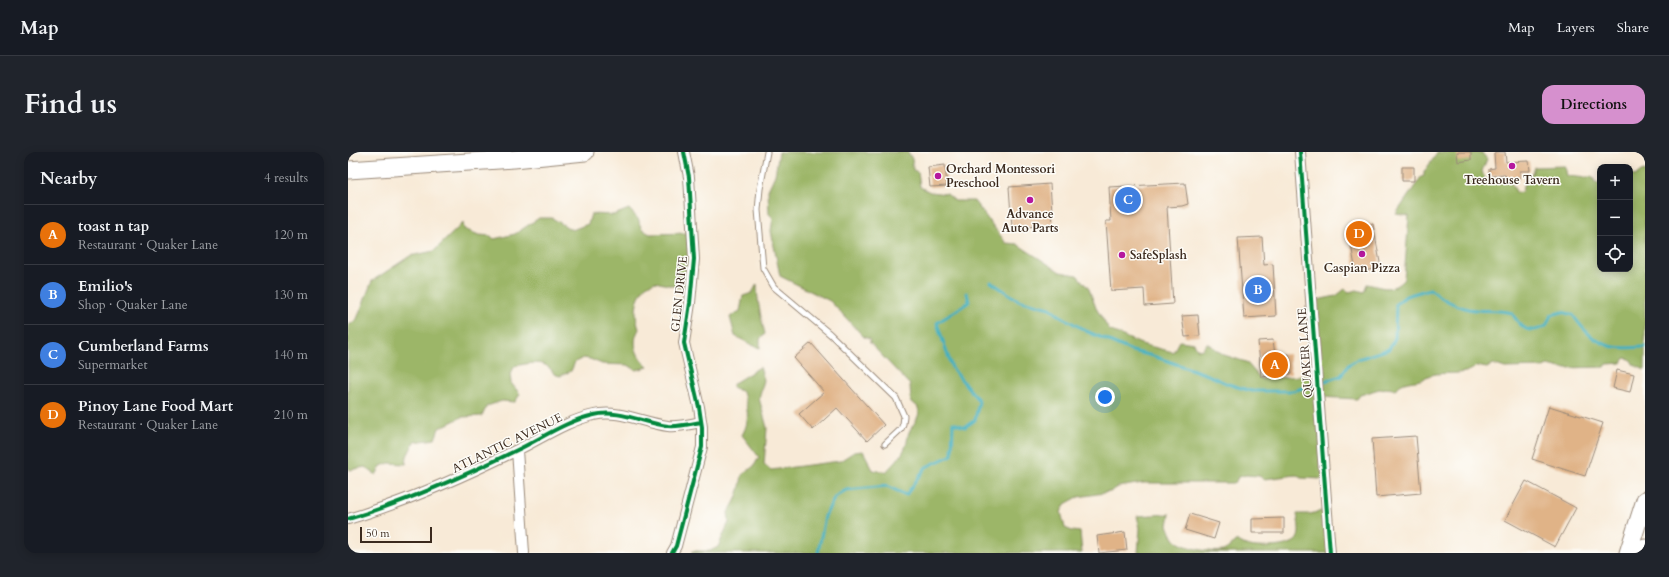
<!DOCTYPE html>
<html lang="en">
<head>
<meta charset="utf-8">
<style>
  :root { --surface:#171b24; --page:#20242c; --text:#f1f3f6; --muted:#9ea1a6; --line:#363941; --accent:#d690ce }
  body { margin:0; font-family:Cardo,serif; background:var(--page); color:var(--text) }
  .controls { position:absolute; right:12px; top:12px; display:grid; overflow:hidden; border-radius:8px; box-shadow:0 2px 10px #0003 }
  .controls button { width:36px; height:36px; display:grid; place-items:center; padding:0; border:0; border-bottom:1px solid var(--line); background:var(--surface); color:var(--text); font:20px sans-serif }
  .scale { position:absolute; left:12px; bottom:10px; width:72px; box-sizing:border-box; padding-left:4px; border:2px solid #3b2a1e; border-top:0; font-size:11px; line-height:14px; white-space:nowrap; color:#3b2a1e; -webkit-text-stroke:3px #fdfcf7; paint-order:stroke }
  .you { position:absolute; left:757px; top:245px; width:14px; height:14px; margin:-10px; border:3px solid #fff; border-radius:50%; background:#1a73e8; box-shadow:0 0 0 6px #1a73e833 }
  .badge { display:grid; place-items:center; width:26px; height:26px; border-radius:50%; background:var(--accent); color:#fff; font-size:13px; font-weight:700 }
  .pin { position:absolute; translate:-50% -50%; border:2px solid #fff; box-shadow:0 1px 4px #0006 }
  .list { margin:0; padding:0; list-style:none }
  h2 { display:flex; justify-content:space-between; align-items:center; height:52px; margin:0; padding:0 16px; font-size:17px }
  h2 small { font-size:13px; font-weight:400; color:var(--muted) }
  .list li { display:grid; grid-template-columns:26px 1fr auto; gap:12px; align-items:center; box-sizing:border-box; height:60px; padding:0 16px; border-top:1px solid var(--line) }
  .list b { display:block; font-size:15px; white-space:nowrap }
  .list p { margin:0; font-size:13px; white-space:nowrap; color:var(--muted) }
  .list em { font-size:13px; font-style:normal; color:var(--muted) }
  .icon { flex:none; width:22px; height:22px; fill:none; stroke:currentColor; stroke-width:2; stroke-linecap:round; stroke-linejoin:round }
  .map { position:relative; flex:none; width:1297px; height:401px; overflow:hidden; border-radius:12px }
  header { display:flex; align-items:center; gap:24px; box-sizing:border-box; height:56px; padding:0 20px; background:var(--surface); border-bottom:1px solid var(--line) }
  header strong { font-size:19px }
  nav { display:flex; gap:22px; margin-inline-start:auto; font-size:14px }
  .intro { display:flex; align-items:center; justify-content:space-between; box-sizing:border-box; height:96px; padding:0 24px }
  h1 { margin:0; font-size:28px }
  .button { padding:10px 18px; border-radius:12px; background:var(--accent); color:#111; font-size:14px; font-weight:700 }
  main { display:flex; gap:24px; padding:0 24px }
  aside { flex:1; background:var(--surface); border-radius:12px; box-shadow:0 2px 10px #0003 }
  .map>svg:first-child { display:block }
</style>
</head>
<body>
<header>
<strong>Map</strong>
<nav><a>Map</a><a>Layers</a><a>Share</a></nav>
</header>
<div class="intro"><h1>Find us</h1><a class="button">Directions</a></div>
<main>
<aside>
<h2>Nearby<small>4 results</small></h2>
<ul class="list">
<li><span class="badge" style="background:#e8710a">A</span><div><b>toast n tap</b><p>Restaurant · Quaker Lane</p></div><em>120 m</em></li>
<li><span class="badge" style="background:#3f7fe0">B</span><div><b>Emilio's</b><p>Shop · Quaker Lane</p></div><em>130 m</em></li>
<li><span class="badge" style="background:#3f7fe0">C</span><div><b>Cumberland Farms</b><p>Supermarket</p></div><em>140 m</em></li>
<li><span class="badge" style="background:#e8710a">D</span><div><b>Pinoy Lane Food Mart</b><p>Restaurant · Quaker Lane</p></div><em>210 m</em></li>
</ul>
</aside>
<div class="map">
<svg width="1297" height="401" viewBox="0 0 1297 401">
  <rect width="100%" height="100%" fill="#fdfcf7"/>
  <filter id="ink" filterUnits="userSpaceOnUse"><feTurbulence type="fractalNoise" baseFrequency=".025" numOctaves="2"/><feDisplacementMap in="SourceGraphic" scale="8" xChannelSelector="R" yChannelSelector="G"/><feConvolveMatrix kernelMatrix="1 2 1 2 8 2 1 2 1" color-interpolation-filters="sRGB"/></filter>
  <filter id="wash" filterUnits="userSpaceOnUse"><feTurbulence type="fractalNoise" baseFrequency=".012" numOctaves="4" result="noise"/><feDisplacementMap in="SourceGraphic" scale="16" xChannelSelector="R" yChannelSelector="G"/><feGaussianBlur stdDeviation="0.9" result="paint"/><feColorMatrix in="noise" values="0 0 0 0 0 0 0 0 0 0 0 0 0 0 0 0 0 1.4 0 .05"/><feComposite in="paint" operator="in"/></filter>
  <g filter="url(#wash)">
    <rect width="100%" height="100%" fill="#f8ead7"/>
    <path fill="#9cb667" stroke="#6c7042" d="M431,0H560L564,7L565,18L570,20L572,35L582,40L599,42L607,49H626L658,91L669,92L712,120L729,123L741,137L748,156L761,178L793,192L825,200L831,189L846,191L850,198L855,197L859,191L876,203L898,210L913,227L965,223L964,149L988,144L997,137L1001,140L1009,138L1016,140L1019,132C1034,135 1044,141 1056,127L1061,64L1048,62L1073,25L1076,24V20L1090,0L1134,1L1139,7L1134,19C1137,30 1142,30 1152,31L1156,25H1159L1169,41L1174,40L1176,30L1180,28L1181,24L1184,22L1186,15L1217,14L1219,24L1239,26L1244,24L1247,30L1252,32V117H1282V23L1288,24L1293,20L1297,19V218L1286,213L1282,207L1277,206L1274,211L1259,212L1257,215L1213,216L1200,213L1195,215L1157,216L1145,212L1139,216L1128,214C1117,226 1095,218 1080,224C1077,225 1076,228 1072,228C1064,230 1052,229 1048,238C1035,233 1024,240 1012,243L1009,247L972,245L975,327L953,326L948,323L916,327L911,324L898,323L890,325L887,331H795L770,335L762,340L730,345L717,352L713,360L717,376L724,379L732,380L734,401H344V399H362L370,395L381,370L380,360C389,349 392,337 394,323L406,314L411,305L394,283C403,268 399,255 395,240L384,235L386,231L412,215L416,228L411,246L419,276L416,312L423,318L492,309L506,300L515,299L525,318L538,320C544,313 554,304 557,296C560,290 559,283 562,278C568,268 578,257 563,250L562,233L522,191L521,187L516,185L482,149L432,124L423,79L425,66L421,62L420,38L427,23Z
      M281,57L291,68C291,75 296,79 302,82L342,81L343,138L307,130C303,132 298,133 296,136C287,148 286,164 291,177C283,191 288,204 300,215L288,218L280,213L254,212L242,207L235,206L227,210L223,219L212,224L206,222C199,207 181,211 167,214L162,222L163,231L172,242L167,250L154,249L139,254L134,264L114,265L91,276L87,287L66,290L59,304L58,312L41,311L33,314L28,323L17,315L2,318L0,316V174L9,167L24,129L62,104L86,99L115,71L116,77L131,83L143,84L146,87L167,82L191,66H204L224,78L240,72L243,62L266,63Z
      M409,132C409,149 413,165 417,182L412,187V196L404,193L387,184L382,165L392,159L395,144L404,141Z
      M977,358L981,401H790L792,376L789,364L822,362L820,373C822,378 824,384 827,388C835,396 864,401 875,399C880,397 884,393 887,389C892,390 894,392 898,393C908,397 943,396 949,387C953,381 950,369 949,362H962Z"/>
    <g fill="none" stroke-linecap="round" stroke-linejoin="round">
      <path stroke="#43b0c1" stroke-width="3" d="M643,130L670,148L702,156L711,163L738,179L784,199L805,204L860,223L880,232L903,239H945L993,224L1000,213L1010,207L1041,197L1047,186L1048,152L1058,144L1082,137C1092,146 1107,154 1120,157C1135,160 1149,157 1164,161C1173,177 1181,183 1198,174L1203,163L1214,160L1225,163C1235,178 1247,191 1266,195C1275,197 1287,195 1297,195
        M470,401L477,364L487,345L498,338L539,334L558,343L578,315L604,303L605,271L617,275L627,268L631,249L604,216L589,171L621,150L619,141"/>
    </g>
    <g id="blocks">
      <path fill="#e0b387" d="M1109,0H1123V8L1110,10Z
        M1148,0H1157L1158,10L1181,9L1182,19H1172V27L1158,28L1157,23L1141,24V17L1147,16L1146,1Z
        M597,13L599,34L582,35L580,15Z
        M1054,15H1066V29H1054Z
        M837,31L840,52L834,54L819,55L825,152L797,154L796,137L763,139L758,69H763L761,35Z
        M702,32L705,73L664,76L661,35Z
        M1025,72L1033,116L1008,120L1000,76Z
        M914,85L916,113L925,112L928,164L896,166L890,86Z
        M850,163L852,184L837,185L834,164Z
        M925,188L927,203L941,202L943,222L913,225L910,189Z
        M463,191L536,273L519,289L489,256L465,278L451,262L476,240L446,206Z
        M1269,218L1286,222L1282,240L1265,236Z
        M1201,254L1255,271L1237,324L1184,307Z
        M1068,284L1073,341L1028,345L1024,287Z
        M1178,329L1228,356L1207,395L1157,368Z
        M842,362L871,371L866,387L837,378Z
        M936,366V381H904V367Z
        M777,380L779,398L751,401L749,384Z"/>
    </g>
  </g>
  <g filter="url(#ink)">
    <use href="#blocks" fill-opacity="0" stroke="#9a8a7a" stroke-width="1"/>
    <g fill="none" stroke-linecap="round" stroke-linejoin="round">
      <defs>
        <path id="service" d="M419,0L412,37L410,58L415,116L426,135L482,182L548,246L556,264L555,272L553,277L537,292"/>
        <path id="minor" d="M952,0L982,401
          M169,298L176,401
          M0,367C58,350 114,325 169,298C194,286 218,269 246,263C271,257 295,271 320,274C331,275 342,272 353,270
          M324,401L328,394L354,295V275L351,255L336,191L342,151L346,107L341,25L336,0"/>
        <path id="primary" d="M0,18L166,7L237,0
          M1280,401L1297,348
          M1295,401L1297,396"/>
      </defs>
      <use href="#service" stroke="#9a8a7a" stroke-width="7"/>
      <use href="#minor" stroke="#9a8a7a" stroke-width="12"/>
      <use href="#primary" stroke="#9a8a7a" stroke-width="19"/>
      <use href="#service" stroke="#fff" stroke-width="5"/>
      <use href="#minor" stroke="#fff" stroke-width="10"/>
      <use href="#primary" stroke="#fff" stroke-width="17"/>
      <defs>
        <path id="cycleway" d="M952,0L982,401
          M0,367C58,350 114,325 169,298C194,286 218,269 246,263C271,257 295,271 320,274C331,275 342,272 353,270
          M324,401L328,394L354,295V275L351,255L336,191L342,151L346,107L341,25L336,0"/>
      </defs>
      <use href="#cycleway" stroke="#fdfcf7" stroke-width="6"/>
      <use href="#cycleway" stroke="#00873e" stroke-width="4"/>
    </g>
  </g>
  <g fill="#b5179e" stroke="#fdfcf7" stroke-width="1.5">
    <circle cx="1164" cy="14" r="4"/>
    <circle cx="590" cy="24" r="4"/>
    <circle cx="682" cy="48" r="4"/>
    <circle cx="1014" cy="102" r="4"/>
    <circle cx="774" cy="103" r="4"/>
  </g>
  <g text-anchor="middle" stroke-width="3" stroke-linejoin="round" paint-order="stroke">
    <g font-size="12" font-weight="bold" fill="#3b2a1e" stroke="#fdfcf7">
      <text x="598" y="21" text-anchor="start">Orchard Montessori<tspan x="598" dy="14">Preschool</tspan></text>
      <text x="1164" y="32">Treehouse Tavern</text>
      <text x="682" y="66">Advance<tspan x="682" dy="14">Auto Parts</tspan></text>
      <text x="782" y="107" text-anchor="start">SafeSplash</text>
      <text x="1014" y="120">Caspian Pizza</text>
    </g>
    <g font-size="12" fill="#3b2a1e" stroke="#fdfcf7">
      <text transform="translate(331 142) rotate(-84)" y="4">GLEN DRIVE</text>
      <text transform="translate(957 201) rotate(-94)" y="4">QUAKER LANE</text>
      <text transform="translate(159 291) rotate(-26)" y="4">ATLANTIC AVENUE</text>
    </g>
  </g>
</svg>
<div class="controls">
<button>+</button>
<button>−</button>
<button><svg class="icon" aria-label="locate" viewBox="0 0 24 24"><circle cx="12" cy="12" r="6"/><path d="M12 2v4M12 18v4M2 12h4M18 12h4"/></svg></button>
</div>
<div class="scale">50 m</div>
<div class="you"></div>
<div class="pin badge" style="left:927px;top:213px;background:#e8710a">A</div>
<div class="pin badge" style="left:910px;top:138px;background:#3f7fe0">B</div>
<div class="pin badge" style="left:780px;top:48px;background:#3f7fe0">C</div>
<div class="pin badge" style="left:1011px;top:82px;background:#e8710a">D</div>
</div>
</main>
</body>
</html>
